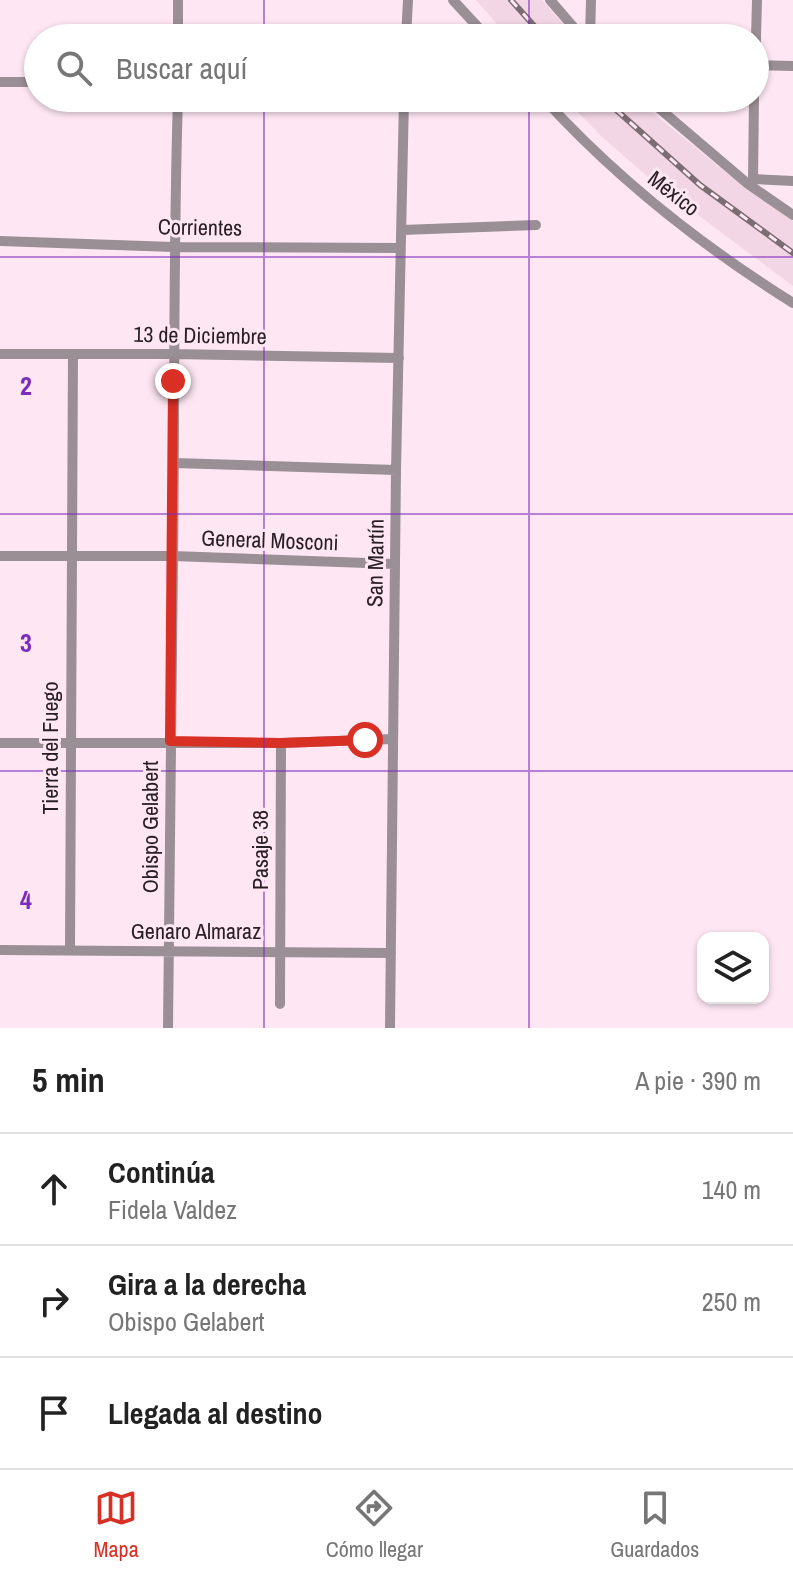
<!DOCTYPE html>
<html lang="es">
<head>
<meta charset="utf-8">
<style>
  :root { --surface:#fff; --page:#f2f2f2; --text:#222; --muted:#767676; --line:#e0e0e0; --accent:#d93025 }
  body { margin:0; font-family:"Archivo Narrow",sans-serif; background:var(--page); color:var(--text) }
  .controls { position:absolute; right:24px; bottom:24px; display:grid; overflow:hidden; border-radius:16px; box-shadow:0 2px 6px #0004 }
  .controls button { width:72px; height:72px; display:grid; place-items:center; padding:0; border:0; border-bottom:2px solid var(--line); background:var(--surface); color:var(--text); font:40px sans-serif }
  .stop { position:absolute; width:24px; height:24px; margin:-18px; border:6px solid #d93025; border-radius:50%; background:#fff }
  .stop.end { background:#d93025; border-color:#fff; box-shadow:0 2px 8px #0008 }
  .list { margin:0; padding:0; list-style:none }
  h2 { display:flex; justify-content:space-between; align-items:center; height:104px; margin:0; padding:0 32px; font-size:34px }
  h2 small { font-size:26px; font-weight:400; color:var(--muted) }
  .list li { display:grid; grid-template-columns:52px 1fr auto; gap:24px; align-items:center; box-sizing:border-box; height:112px; padding:0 32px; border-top:2px solid var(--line) }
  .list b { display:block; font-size:30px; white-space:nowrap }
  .list p { margin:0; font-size:26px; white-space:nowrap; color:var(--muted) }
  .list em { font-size:26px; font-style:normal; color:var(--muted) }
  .icon { flex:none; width:44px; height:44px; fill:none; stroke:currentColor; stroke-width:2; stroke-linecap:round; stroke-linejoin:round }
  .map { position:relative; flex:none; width:793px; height:1028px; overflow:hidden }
  .search { position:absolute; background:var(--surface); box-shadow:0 2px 6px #0004; left:24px; right:24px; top:24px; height:88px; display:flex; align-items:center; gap:20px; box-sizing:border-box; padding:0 28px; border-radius:44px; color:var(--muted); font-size:30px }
  .sheet { height:440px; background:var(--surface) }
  nav { display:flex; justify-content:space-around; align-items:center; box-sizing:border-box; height:112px; border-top:2px solid var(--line); background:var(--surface); font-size:22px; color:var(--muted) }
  nav a { display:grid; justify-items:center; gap:4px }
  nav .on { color:var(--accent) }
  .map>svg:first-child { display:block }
</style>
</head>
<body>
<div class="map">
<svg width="793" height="1028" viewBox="0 0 793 1028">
  <rect width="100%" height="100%" fill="#fee7f3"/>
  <path fill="#f3d6e5" d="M476,0H542L576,38H509Z
    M564,98H635L728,174L793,221V286L655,183L603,138Z"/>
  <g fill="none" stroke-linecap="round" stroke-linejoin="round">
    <path stroke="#9a8f94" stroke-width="10" d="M453,0L488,38
      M550,0L583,38
      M178,38V0
      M406,38L408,0
      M590,38L591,0
      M755,65L793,66
      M755,75L757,0
      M0,82H38
      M543,98C616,178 702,246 793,303
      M647,98L748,184L793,215
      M753,179L754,98
      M750,183L753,179L793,181
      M402,230L536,225
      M0,241L173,247L400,248
      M0,354H173L399,358
      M174,463L396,470
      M0,556H173L395,564
      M0,743H281L393,739
      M0,950L391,953
      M70,950L73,354
      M280,1004L281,743
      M168,1028C169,871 171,714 173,557C175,404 173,251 178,98
      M390,1028L396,470L404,98"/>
    <defs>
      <path id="rail" d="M511,0L545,38
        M603,98L700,185L793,253"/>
    </defs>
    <use href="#rail" stroke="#7c6d74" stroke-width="6"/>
    <use href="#rail" stroke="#fee7f3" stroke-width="3" stroke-dasharray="9" stroke-linecap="butt"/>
  </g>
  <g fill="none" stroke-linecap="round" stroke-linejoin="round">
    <path stroke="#d93025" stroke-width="10" d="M173,381L170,741L281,743L365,740"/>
  </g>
  <path fill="none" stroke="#7b2cbf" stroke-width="2" stroke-opacity="0.55" d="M264,0V38M529,0V38M264,98V1028M529,98V1028M0,257H793M0,514H793M0,771H793"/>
  <g text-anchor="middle" stroke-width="6" stroke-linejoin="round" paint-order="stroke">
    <g font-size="22" fill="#281e23" stroke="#fee7f3">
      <text transform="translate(674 193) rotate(38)" y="8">México</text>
      <text transform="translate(200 227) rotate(1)" y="8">Corrientes</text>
      <text transform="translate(200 335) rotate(1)" y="8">13 de Diciembre</text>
      <text transform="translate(270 540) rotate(2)" y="8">General Mosconi</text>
      <text transform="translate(375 563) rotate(-89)" y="8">San Martín</text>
      <text transform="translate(50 748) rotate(-90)" y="8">Tierra del Fuego</text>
      <text transform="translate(150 827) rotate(-90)" y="8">Obispo Gelabert</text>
      <text transform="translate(260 850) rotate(-90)" y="8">Pasaje 38</text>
      <text x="196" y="939">Genaro Almaraz</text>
    </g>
  </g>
  <g font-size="26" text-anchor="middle" font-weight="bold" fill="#7b2cbf" stroke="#fee7f3" stroke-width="6" stroke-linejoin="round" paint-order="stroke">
    <text x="26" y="395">2</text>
    <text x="26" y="652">3</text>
    <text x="26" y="909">4</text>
  </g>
</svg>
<div class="controls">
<button><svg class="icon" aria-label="layers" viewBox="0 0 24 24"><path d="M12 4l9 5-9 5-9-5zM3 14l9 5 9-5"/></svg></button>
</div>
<div class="stop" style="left:365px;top:740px"></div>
<div class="stop end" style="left:173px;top:381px"></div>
<div class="search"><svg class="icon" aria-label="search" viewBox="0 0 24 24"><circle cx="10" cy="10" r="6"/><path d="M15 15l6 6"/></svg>Buscar aquí</div>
</div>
<section class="sheet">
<h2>5 min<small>A pie · 390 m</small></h2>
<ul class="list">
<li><svg class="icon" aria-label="ahead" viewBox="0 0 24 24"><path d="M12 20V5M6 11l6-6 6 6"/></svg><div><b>Continúa</b><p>Fidela Valdez</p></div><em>140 m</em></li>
<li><svg class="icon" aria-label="right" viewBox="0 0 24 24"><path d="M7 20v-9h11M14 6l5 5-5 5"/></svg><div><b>Gira a la derecha</b><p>Obispo Gelabert</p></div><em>250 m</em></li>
<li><svg class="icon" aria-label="arrive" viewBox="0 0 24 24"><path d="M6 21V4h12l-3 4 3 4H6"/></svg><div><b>Llegada al destino</b></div></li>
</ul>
</section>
<nav>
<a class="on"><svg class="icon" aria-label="map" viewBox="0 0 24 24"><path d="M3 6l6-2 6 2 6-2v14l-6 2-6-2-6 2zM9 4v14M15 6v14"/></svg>Mapa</a>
<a><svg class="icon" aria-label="directions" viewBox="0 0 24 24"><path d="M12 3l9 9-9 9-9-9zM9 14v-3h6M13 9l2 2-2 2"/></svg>Cómo llegar</a>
<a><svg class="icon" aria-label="saved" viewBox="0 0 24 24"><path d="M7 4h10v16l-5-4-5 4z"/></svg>Guardados</a>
</nav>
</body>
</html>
